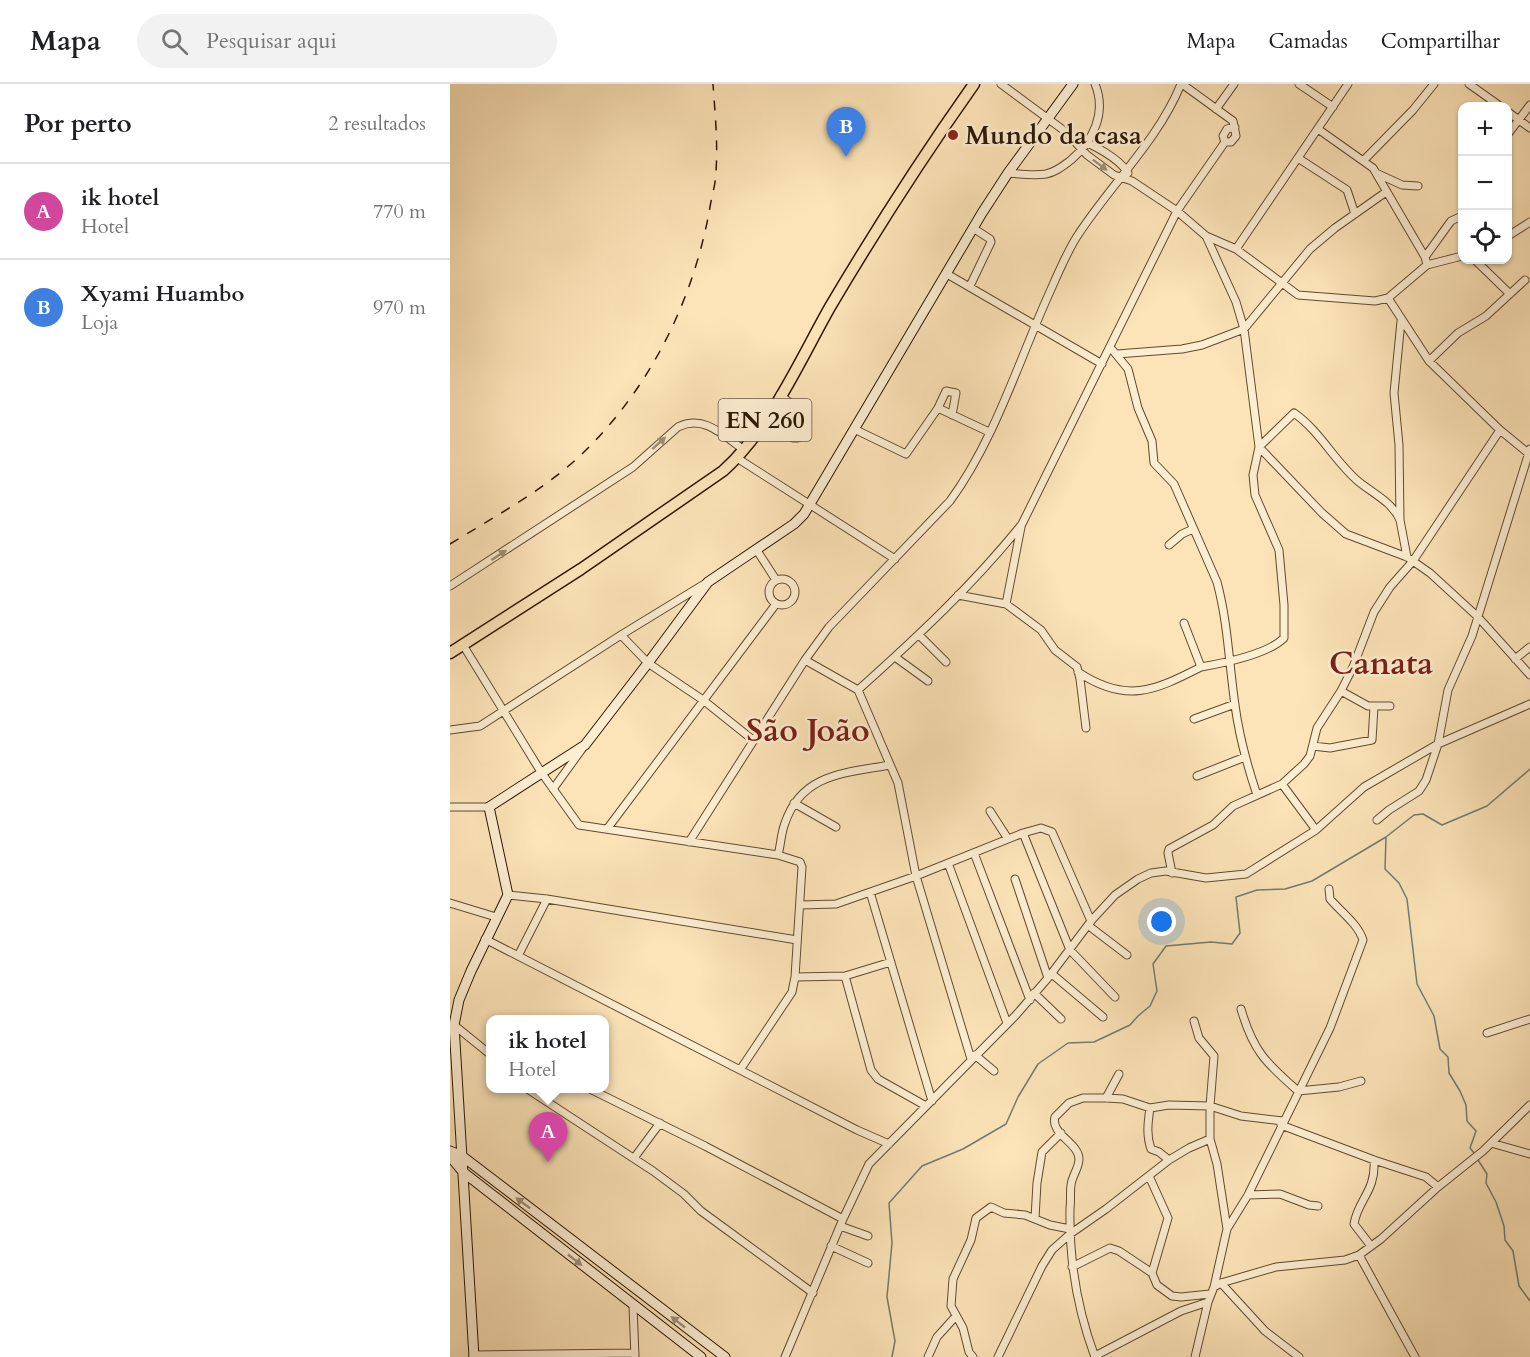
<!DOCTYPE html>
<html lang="pt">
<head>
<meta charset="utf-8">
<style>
  :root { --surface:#fff; --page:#f2f2f2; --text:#202124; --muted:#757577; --line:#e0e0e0; --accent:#8f2418 }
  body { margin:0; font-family:Cardo,serif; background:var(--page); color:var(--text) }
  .controls { position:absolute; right:18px; top:18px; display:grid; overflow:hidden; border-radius:12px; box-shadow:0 2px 4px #0004 }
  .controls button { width:54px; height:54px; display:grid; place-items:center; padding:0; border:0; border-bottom:2px solid var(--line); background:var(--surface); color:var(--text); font:30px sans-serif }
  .you { position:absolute; left:712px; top:838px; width:21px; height:21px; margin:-15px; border:4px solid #fff; border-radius:50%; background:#1a73e8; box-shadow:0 0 0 9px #1a73e833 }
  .badge { display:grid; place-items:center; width:39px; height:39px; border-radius:50%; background:var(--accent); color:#fff; font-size:20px; font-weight:700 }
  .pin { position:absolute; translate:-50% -50px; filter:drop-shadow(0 2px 3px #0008) }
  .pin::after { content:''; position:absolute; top:32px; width:21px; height:18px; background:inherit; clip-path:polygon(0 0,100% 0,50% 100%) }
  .popup { position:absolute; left:36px; top:931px; width:123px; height:78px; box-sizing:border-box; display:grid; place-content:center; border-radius:12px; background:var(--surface); filter:drop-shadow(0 2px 4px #0005); font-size:20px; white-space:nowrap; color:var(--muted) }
  .popup b { font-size:22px; color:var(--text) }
  .popup::after { content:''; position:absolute; left:50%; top:100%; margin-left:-12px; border:12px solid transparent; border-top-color:var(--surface) }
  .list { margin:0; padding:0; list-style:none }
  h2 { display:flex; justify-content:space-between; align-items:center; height:78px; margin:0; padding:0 24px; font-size:26px }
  h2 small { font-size:20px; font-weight:400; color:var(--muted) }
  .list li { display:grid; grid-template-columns:39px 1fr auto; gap:18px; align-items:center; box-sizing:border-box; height:96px; padding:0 24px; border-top:2px solid var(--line) }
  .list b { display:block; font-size:22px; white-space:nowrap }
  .list p { margin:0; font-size:20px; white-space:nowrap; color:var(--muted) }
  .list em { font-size:20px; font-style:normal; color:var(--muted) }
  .icon { flex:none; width:33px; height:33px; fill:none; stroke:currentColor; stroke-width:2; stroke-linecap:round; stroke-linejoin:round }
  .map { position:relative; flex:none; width:1080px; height:1273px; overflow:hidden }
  header { display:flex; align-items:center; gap:36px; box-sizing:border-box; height:84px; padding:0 30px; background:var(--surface); border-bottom:2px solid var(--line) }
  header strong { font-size:28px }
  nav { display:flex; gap:33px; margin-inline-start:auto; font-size:21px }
  .search { width:420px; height:54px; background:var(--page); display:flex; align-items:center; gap:15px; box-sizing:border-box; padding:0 21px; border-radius:33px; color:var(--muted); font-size:22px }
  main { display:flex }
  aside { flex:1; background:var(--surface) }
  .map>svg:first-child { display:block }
</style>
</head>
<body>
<header>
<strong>Mapa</strong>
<div class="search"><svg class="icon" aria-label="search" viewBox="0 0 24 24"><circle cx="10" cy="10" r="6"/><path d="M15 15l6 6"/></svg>Pesquisar aqui</div>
<nav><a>Mapa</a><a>Camadas</a><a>Compartilhar</a></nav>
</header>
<main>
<aside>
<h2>Por perto<small>2 resultados</small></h2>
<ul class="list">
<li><span class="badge" style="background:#d1479c">A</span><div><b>ik hotel</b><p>Hotel</p></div><em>770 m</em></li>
<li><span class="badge" style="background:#3f7fe0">B</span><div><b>Xyami Huambo</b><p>Loja</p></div><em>970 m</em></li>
</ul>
</aside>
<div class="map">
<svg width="1080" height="1273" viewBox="0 0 1080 1273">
  <rect width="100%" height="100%" fill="#fce4b8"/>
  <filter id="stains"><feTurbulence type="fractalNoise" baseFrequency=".00333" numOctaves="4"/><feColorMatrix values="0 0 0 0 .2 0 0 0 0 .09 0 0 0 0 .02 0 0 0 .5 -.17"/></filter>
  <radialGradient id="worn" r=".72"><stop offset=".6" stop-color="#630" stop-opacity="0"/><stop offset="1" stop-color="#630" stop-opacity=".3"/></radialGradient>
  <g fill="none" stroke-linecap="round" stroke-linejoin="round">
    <path stroke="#747a71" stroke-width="1.5" d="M936,753L935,785L949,799L957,815L967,900L984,932L990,965L998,973L999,989L1010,1007L1016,1021L1017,1037L1026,1047L1020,1064L1024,1069
      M1028,1076L1037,1090L1036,1099L1046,1118L1054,1142L1055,1156L1063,1167L1069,1202L1080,1217
      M442,1273L445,1257L437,1213L442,1159L439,1119L472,1082L513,1065L556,1040L568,1013L588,980L618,959L644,958L680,941L688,932L700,922L707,907L703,880L716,862L761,858L782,860L790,849L786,813L807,806L835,805L862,797L936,753L964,731L973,730L992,741L1037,722L1080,685"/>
    <defs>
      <path id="street" d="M551,0L616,48L637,71L664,91L682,97L727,127L756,152L786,165L848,211L925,217L938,214L977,181L975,173L923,84L868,45
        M849,0L883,23
        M1019,0L1050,22
        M766,25L784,0
        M1058,28L1080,44
        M1058,50L1080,21
        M621,51C638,59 668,72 678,89
        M775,58L773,52L777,45L785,43
        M848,74L897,106L905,130
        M914,76L963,26L984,0
        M558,89C570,90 584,92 596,90C606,88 613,82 621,76C643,57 657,29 645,0
        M926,89L952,101L968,102
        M756,152L786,218L794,245L809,363L872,429L896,450L957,473L980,489L1028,533L1080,591
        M1058,152L1080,138
        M786,165L898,0
        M975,173L1001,137L1012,132
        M1025,176L1060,210
        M977,181L1012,172
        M497,190L652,280
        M520,202L541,158L540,155L523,144
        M938,214L979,277L1050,346L1078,369
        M951,237L944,309L949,361L950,436L957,473
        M660,263L678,285L688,324L702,357L704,379L724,400L767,498C778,539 779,580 785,621C789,652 797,681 807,711
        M667,270L732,265L752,261L794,245L860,165L885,144L936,108
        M979,277L1008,249L1036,232L1075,196
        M488,324L496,307L506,309L502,331
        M313,339L343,354H348L352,349C352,324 348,325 330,311
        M404,345L456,370L488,324L539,348
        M287,374L445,475
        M719,461L732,450L743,445
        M306,465L326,496
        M319 508a13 13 0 1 1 26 0a13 13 0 1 1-26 0Z
        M0,502L183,383L228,343C254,330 274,352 294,366
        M508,511L556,520L591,546L605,566L627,583L630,595L636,644
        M556,520L571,443
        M734,539L751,583C774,579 818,570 834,554V521L829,466L805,411L803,391L809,363L844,329C870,347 885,378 909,398C924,410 942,418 950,436
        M171,551L198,579L253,616L303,656
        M469,551L496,578
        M13,561L91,688L129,741L328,771L350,778L352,783L345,893L342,908L290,986
        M445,573L478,597
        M1065,575L1080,563
        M355,576L408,606L448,699L466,792L521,975
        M628,588C676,620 704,607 751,583
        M408,606C466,554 523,501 572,440L727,127L775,58H781L786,52L783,37L732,0
        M891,607L918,622H940
        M744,635L785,620
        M0,646L30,642L171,551L256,499
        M863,662L880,664L922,656L924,623
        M747,692L795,673
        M832,700L866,746
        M103,705L132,665
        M344,719L386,743
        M0,723H39
        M540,727L558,755
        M927,736L939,726L969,707L976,696L988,660L998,606L1022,552L1080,365
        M157,745L326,520
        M573,749L620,866L665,913
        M239,758L355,576L379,543L500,417C544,357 568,279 598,212C607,192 615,172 626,154C659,102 708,57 731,0
        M524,769L580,916
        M328,771C331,760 331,749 335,739C352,689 396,689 440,681
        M498,779L557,939
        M722,789L718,769L719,765L763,741L783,722L832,700L854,680L860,672L867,644L891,607L903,583L924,528L940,503L963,477L1050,346
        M565,795L598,894
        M420,808L482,1017
        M58,811L97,815L347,856
        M0,819L46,833
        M350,821L386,820L466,792L573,749L591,744L602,748L641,837
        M639,842L677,871
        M35,855L407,1046L439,1060
        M68,872L97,815
        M602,890L653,933
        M395,892L441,878
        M345,893L395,892L421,986L428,995L476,1022
        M584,909L611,935
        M791,925C803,967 816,979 848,1007L889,1003L911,997
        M744,937L749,954L764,972L760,1022V1055L767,1080L777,1145
        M4,941L41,971
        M1037,949L1080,935
        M525,971L544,987
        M76,1004L203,1087L234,1110L251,1127L363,1209
        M138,1004L255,1062L393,1135
        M656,1014L669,990
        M700,1024C698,1038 696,1051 701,1065L709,1068L719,1076
        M831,1041L924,1076L976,1093L988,1103
        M1041,1059L1080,1070
        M184,1074L210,1039
        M699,1092L718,1134L702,1189L707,1201L722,1212L731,1213L760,1210
        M798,1111L830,1110L859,1121L868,1122
        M585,1134L587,1099L592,1068L611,1049
        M390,1142L418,1152
        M381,1162L418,1179
        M921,1162L904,1140C908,1115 926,1108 924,1076
        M909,1171L965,1273
        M622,1183L660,1164L669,1167L702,1189
        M771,1199L815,1247L849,1273
        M764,1203L771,1199L826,1183L895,1176L909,1171L931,1155L988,1103L1033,1067L1080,1021
        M183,1222L185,1273
        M23,1271L185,1269
        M645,1272L731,1227L758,1218
        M335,1273L393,1135L419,1080L566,931L598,894L641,837L665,811L688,795L701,789L716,787L756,794L796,790L866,746L914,703L988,660L1080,620
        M478,1273L487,1253L506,1232
        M523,1273L519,1268L513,1244L501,1222L503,1195L521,1156L526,1134L541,1123L554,1129L575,1131L600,1141L620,1145
        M548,1273L592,1182L602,1166L620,1150L656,1125L719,1076L739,1064L760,1055
        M645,1273C627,1225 619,1175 620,1124C621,1117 620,1109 621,1101C622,1092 629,1084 629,1075C629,1059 600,1050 605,1033L619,1019L633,1014H656L673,1015L700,1024L719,1021L760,1022L791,1032L833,1037
        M745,1273L758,1218L764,1203L777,1145L798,1111L880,944L913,856C908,840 891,828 880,815L879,805"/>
      <path id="secondary" d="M0,1067L12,1072L275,1273
        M0,1072L13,1088L251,1273
        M24,1273L4,941L9,916L21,887L58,811L39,723L135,661L198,579L258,498L344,440L354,430L532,129L558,89L623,0"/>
      <path id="primary" d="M0,569L131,485L273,387C320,345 349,278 380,223C425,147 473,72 524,0"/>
    </defs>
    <use href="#street" stroke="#604a30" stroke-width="9"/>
    <use href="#secondary" stroke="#2c1703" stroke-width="11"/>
    <use href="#primary" stroke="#2c1703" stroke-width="13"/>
    <use href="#street" stroke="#fdedd1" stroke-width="7"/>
    <use href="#secondary" stroke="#fdedd1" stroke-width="9"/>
    <use href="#primary" stroke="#fce4b8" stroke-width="10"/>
    <path stroke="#2c1703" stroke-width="1.5" stroke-dasharray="10 10" stroke-linecap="butt" d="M0,460C44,433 99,403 135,367C202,301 244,214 260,123C262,111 266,99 266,87C268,58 265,29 263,0"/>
  </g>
  <defs><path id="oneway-solid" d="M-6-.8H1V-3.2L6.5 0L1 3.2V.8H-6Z" transform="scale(1.5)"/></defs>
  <g fill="#9f8d74">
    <use href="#oneway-solid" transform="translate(650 81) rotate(37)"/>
    <use href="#oneway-solid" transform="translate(209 359) rotate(-42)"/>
    <use href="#oneway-solid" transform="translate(49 471) rotate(-33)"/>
    <use href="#oneway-solid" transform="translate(73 1119) rotate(-143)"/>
    <use href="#oneway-solid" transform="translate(125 1176) rotate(38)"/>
    <use href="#oneway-solid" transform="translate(228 1238) rotate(-142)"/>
  </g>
  <circle fill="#8f2418" stroke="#fdedd1" stroke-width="2" cx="503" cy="51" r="6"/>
  <g text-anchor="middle" stroke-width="5" stroke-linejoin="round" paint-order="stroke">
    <rect fill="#fdedd1" stroke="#6b5741" stroke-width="1.5" x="268.5" y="315" width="93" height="42" rx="4.5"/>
    <g font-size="24" font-weight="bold" fill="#2c1703">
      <text x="315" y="344">EN 260</text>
    </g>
    <g font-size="26" font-weight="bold" fill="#2c1703" stroke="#fdedd1" text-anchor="start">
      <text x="515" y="60">Mundo da casa</text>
    </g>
    <g font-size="32" font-weight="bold" fill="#7a1f14" stroke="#fdedd1">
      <text x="931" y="590">Canata</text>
      <text x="358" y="657">São João</text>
    </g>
  </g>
  <rect width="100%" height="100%" filter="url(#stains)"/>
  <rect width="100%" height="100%" fill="url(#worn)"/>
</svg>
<div class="controls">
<button>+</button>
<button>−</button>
<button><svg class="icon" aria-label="locate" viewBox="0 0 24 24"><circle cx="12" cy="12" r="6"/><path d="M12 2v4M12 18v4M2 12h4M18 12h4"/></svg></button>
</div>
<div class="you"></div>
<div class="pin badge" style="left:98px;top:1078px;background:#d1479c">A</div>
<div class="popup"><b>ik hotel</b>Hotel</div>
<div class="pin badge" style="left:396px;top:73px;background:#3f7fe0">B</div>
</div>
</main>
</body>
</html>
